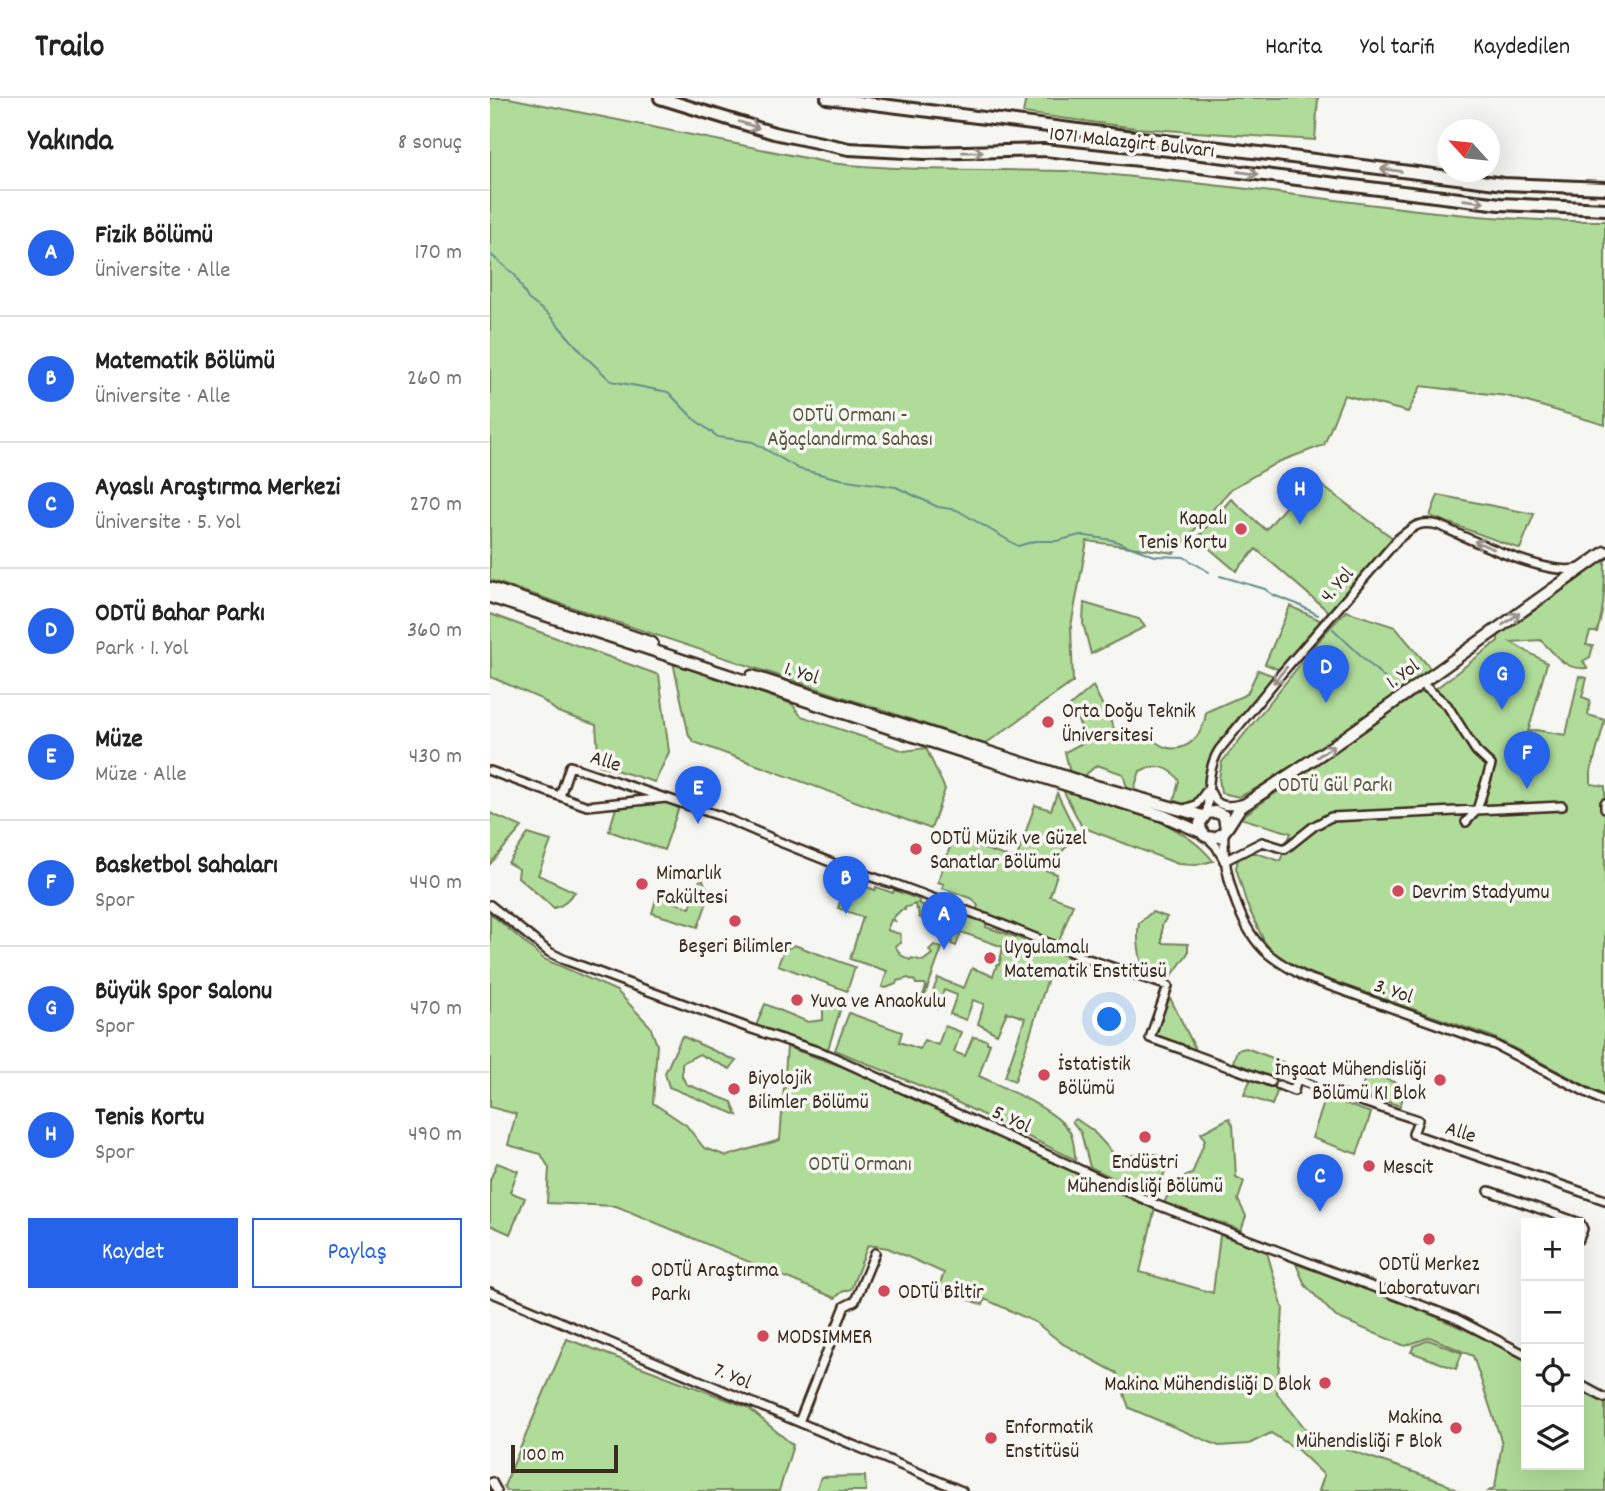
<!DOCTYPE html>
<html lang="tr">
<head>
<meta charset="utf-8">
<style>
  :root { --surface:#fff; --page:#f2f2f2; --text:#222; --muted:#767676; --line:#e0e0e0; --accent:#2563eb }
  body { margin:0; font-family:Dekko,sans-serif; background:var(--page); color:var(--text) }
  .controls { position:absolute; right:21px; bottom:21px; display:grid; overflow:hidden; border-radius:0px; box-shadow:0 7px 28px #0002 }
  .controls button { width:63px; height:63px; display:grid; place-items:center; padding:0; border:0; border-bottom:2px solid var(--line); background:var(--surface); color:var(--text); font:35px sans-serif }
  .compass { position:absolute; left:947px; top:21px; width:63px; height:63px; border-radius:50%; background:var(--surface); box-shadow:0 7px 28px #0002; rotate:297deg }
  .scale { position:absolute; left:21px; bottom:18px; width:107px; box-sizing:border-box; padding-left:7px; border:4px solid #3b2a1e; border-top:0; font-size:19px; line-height:24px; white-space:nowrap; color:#3b2a1e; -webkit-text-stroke:5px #f6f6f2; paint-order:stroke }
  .you { position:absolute; left:620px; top:922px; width:24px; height:24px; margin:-18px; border:5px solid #fff; border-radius:50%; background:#1a73e8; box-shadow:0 0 0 10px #1a73e833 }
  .badge { display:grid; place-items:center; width:46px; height:46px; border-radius:50%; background:var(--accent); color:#fff; font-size:23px; font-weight:700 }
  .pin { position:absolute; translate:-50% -58px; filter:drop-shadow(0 2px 4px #0008) }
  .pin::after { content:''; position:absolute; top:37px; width:24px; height:21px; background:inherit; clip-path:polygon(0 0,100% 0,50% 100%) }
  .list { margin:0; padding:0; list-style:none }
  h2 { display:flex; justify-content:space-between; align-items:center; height:91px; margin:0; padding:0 28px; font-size:30px }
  h2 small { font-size:23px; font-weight:400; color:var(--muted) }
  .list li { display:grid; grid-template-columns:46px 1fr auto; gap:21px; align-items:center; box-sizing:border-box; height:126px; padding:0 28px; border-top:2px solid var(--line) }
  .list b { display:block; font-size:26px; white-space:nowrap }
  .list p { margin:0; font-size:23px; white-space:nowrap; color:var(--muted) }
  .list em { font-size:23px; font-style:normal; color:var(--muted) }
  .actions { display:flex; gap:14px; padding:21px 28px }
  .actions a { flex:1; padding:16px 0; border:2px solid var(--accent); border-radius:0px; text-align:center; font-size:24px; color:var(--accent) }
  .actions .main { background:var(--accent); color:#fff }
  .icon { flex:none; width:38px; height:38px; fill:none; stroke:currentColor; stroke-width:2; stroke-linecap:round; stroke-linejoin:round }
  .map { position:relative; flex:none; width:1115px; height:1393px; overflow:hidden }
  header { display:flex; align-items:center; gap:42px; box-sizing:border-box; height:98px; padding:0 35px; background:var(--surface); border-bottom:2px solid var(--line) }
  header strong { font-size:33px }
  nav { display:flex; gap:38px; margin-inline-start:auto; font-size:24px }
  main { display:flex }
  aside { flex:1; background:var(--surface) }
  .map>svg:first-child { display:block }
</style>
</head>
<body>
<header>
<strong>Trailo</strong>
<nav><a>Harita</a><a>Yol tarifi</a><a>Kaydedilen</a></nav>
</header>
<main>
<aside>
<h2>Yakında<small>8 sonuç</small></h2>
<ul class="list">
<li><span class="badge">A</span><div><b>Fizik Bölümü</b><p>Üniversite · Alle</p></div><em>170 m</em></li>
<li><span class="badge">B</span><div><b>Matematik Bölümü</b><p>Üniversite · Alle</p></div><em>260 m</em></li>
<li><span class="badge">C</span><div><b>Ayaslı Araştırma Merkezi</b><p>Üniversite · 5. Yol</p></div><em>270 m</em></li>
<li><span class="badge">D</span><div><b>ODTÜ Bahar Parkı</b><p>Park · 1. Yol</p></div><em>360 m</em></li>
<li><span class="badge">E</span><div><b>Müze</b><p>Müze · Alle</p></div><em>430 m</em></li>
<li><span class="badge">F</span><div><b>Basketbol Sahaları</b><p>Spor</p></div><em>440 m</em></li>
<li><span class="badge">G</span><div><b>Büyük Spor Salonu</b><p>Spor</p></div><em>470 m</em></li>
<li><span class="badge">H</span><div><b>Tenis Kortu</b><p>Spor</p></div><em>490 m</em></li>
</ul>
<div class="actions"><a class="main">Kaydet</a><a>Paylaş</a></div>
</aside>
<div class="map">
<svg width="1115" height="1393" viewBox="0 0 1115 1393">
  <rect width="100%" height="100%" fill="#f6f6f2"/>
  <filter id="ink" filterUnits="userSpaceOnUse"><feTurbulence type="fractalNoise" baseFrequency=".0143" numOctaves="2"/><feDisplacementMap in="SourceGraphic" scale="14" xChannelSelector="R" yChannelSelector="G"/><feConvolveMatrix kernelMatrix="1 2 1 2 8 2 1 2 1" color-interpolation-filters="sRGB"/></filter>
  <g filter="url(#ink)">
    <path fill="#b0dc9a" stroke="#76835c" stroke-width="2" d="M0,0H19L340,65C419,74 498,71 578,73C613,75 648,80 683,83C827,96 970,125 1115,123V327L1017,298L931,288L918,314L854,297L834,347L788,364L741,391L684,455L597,443L581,528L583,584L495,646L0,482Z
      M536,0H828L825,42L646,30L533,15Z
      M820,379L904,441L840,515L766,451L746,473L707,440L741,401L776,432Z
      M948,397L1044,416L1030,451L940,418Z
      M1115,458C1115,484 1115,510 1107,534H1100L1096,547L1103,548L1100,559L1093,563L1097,570C1072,572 1067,556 1050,542L1021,544L1057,565L1038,634L1046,632L1076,637L1089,578L1097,580L1092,599L1100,602L1098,617L1115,622L1101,673V686L1115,688V998L1003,939L825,877L796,864L781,852L774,843L757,807L746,770L748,761L754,755H766L790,763L801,735L750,720L929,595H940L1008,543V535Z
      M594,505L649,521L655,529L601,556L593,525Z
      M800,508L832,523L790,572L775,566Z
      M856,513L905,529L941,571C880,614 815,667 749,699L731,695L729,680L732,664L836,534Z
      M0,516L169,577L179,654L165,684L109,667L106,627L68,614L51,601L1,579Z
      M183,564L302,606L311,618L414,653L436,650L455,691L441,731L204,644L199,638Z
      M768,572L784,578C765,602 738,628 723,655C715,669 720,688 708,700C701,707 692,709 683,706L689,683C681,668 665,665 650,673L643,694L638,693L633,676L607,667L593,679L580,675L575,654L598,642L580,608L603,588L632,646L658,636C681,665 713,647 716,614L757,596Z
      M572,690C620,706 692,721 723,763L706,767L688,766L592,729Z
      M567,695L585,732L580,745L560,766L528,756L545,707L561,712Z
      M175,704L189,709L174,752L119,733L126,710Z
      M0,715L32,729L0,766Z
      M38,736L61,743L48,777L85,794L72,807L64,810L28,779L29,771L18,765Z
      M463,740L567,776L560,798L583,806L568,846L486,813L488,808L483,801L452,790L454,786L448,784Z
      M211,779L220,796L208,829L162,815L167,798L200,810Z
      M358,782L385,792L386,789L403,795L404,792L430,802L428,805L433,807V811L438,813L437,823L429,819L428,811H426L425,806L414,810L415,812H411L403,820L405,823L401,822L397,832L410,836L411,845L405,848L411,857L420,862L422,860L433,863L442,856L439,852L444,847L452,850L432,905L425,900L426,897L432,899L436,889L435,886H426L425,883L418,880L407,883L406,886L396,890L392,889L397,873L360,861L373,819L348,810Z
      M662,814L677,819L672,827V845L698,846V855L678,883L654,876C650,858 646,843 649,825Z
      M0,815L54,861L127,893L160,928L167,947L163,1005L196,1027L214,1050L237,1058L290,1042L297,949L356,970L665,1110L650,1174L723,1195L730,1137L777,1154L793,1211L787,1295L822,1339L952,1384L968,1393H829L834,1377L809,1353L781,1335L759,1346L729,1348L639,1310L627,1275L573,1246L545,1224L495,1201L493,1207L448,1191L454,1175L398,1150L378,1147L361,1191L352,1194L345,1200L126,1108L57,1105L59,1070L51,1056L18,1047L26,1016L0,1009Z
      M477,818L497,825L496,829L579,857L576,865L560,874L525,983L515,979L535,920L517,914L507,936L488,926L494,906L483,902L476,922L460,916L467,897L454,892L447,911L438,907L448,880L474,890L482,870L503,878L507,867H509L513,849L471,834L466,848L461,846L469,824L474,826Z
      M304,847L365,869L357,893L288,867L294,852Z
      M678,896L706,952L665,937Z
      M339,898L353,903L338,951L266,928L275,906L318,924L333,922V912Z
      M359,915L412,934L409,944L430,951L434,942L448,947L455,928L471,934L464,954L475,958L483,939L497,942V945H500L489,978C512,989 567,1012 580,1034C584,1041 584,1054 586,1062L454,998L345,952Z
      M192,938L246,963L240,971L209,956L192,965V978L196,986L242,1004L247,1017L179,989L175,975Z
      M756,950L793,964L786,982L742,967L747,952Z
      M877,974L917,989L910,1008L870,995Z
      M761,980L788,991L782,1007L754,997Z
      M836,999L881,1015L867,1056L822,1040Z
      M739,1020L743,1027L746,1079L754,1083L748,1102L756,1118L751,1132L674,1105L685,1083L702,1076L715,1042L711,1035Z
      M586,1021L602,1032L626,1058L667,1056L675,1074L663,1099L600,1069L591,1035L582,1023Z
      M7,1065L28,1073L20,1094L35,1100L20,1136L0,1127V1082Z
      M806,1166C884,1194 963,1222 1036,1262V1367H1089V1292L1115,1305V1393H999L1005,1389L1012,1345L983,1258L940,1239L915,1248L846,1219L815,1187Z
      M77,1241L257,1309L303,1347L289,1393H16L14,1388Z
      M939,1242L972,1255L966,1271L921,1254L924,1248Z
      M375,1378L376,1393H326L331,1379Z"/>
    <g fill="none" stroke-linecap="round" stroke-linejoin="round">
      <path stroke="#648e8e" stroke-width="2" d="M0,156L25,177L38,201L59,217L96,259L121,283L178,294L204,321L228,339L263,344L309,371L350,381L406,389L448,409L467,412L528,448L545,443H567L590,437L622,442L665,458L694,459L719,474
        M730,478L775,491L783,497L807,506L828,517
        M843,531L905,590"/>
      <defs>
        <path id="street" d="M931,585L957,607L986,653L1001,667L987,712L976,724
          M0,673L97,708L176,700L230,718L279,739
          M721,695C727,711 740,709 755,705
          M70,698L80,668L172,699
          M1115,705V710
          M694,711L706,707L718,691
          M717,715C719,693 717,671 729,652L791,576L908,441C923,429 929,422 948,427C980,441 1058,480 1090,470
          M734,735C732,771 748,826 774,852C786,864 801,871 815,879L1005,947L1115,1004
          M716,738L726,748L734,762
          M285,742L355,770L400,785
          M734,763L772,744L795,751L824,728L841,719L1072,708
          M405,786L491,818
          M0,807L59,854L75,862L259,930L339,957L667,1107L965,1220L1036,1257
          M496,820L588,857
          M592,859L678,888L660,940L691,951
          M695,953L738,969
          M743,970L781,984
          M789,987L804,993L807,981L822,987
          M834,991L928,1022L923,1036L1115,1102
          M999,1093L1090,1125L1093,1131L1089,1141
          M0,1194L472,1393
          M1089,1286L1115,1300
          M309,1324L355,1208L365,1203L385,1155
          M2,1384L7,1393"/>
        <path id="secondary" d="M0,490L162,545
          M0,499L436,642L674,718L713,735
          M262,578L595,685L713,718
          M736,731L734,718L726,714L717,715L710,725C710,731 711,737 718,739C734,745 742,718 751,709L843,648L1115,454"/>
        <path id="primary" d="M170,0L284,35L359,51L435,55L554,52L669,64L1010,106L1115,111
          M337,0L1014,86L1115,90"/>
      </defs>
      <use href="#street" stroke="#3b2a1e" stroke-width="12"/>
      <use href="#secondary" stroke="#3b2a1e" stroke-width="15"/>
      <use href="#primary" stroke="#3b2a1e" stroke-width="16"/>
      <use href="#street" stroke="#f6f6f2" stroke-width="7"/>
      <use href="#secondary" stroke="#f6f6f2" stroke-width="10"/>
      <use href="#primary" stroke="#f6f6f2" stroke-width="10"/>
    </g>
    <defs><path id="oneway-shaft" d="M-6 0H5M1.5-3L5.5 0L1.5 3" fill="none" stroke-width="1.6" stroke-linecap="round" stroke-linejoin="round" transform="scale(1.75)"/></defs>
    <g stroke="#989088">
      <use href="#oneway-shaft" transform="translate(259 27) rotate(18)"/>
      <use href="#oneway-shaft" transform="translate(483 54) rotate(-1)"/>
      <use href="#oneway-shaft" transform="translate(901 72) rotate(-173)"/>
      <use href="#oneway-shaft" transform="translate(758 75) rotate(7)"/>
      <use href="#oneway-shaft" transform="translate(984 103) rotate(7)"/>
      <use href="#oneway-shaft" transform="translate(994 447) rotate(-158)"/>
      <use href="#oneway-shaft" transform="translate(1021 521) rotate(-35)"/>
      <use href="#oneway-shaft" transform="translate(790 577) rotate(130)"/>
      <use href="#oneway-shaft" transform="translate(836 653) rotate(-34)"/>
    </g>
  </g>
  <g fill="#d1495b" stroke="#f6f6f2" stroke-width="2.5">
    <circle cx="751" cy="431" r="7"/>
    <circle cx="558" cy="624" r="7"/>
    <circle cx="426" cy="751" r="7"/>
    <circle cx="152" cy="786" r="7"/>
    <circle cx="908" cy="793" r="7"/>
    <circle cx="245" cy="823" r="7"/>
    <circle cx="500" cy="860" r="7"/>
    <circle cx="307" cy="902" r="7"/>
    <circle cx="554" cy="977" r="7"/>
    <circle cx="950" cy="982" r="7"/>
    <circle cx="244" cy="991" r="7"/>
    <circle cx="655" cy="1039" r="7"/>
    <circle cx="879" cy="1068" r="7"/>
    <circle cx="939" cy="1141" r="7"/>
    <circle cx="147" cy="1183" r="7"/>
    <circle cx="394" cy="1193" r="7"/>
    <circle cx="273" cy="1238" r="7"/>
    <circle cx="835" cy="1285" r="7"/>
    <circle cx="966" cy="1330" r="7"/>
    <circle cx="501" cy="1340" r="7"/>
  </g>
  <g text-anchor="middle" stroke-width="7" stroke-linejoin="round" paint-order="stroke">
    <g font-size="21" fill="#3b2a1e" stroke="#f6f6f2">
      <text transform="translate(642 43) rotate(6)" y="7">1071 Malazgirt Bulvarı</text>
      <text transform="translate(846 486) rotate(-49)" y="7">4. Yol</text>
      <text transform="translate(312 574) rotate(18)" y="7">1. Yol</text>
      <text transform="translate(912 575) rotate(-36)" y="7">1. Yol</text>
      <text transform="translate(116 662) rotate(18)" y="7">Alle</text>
      <text transform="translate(904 892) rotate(19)" y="7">3. Yol</text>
      <text transform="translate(522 1020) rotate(25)" y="7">5. Yol</text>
      <text transform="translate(971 1033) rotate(18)" y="7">Alle</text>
      <text transform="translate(243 1277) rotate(23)" y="7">7. Yol</text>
    </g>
    <g font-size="21" fill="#58563d" stroke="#f6f6f2">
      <text x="360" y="323">ODTÜ Ormanı -<tspan x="360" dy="24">Ağaçlandırma Sahası</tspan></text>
      <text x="845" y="693">ODTÜ Gül Parkı</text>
      <text x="370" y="1072">ODTÜ Ormanı</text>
    </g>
    <g font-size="21" fill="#3b2a1e" stroke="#f6f6f2" text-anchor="start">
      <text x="737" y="426" text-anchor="end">Kapalı<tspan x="737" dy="24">Tenis Kortu</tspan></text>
      <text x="572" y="619">Orta Doğu Teknik<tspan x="572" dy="24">Üniversitesi</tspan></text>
      <text x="440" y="746">ODTÜ Müzik ve Güzel<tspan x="440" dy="24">Sanatlar Bölümü</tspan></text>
      <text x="166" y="781">Mimarlık<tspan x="166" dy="24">Fakültesi</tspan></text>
      <text x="922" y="800">Devrim Stadyumu</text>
      <text x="245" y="854" text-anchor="middle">Beşeri Bilimler</text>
      <text x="514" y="855">Uygulamalı<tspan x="514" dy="24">Matematik Enstitüsü</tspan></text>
      <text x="321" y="909">Yuva ve Anaokulu</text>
      <text x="568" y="972">İstatistik<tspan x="568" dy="24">Bölümü</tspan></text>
      <text x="936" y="977" text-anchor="end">İnşaat Mühendisliği<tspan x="936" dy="24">Bölümü K1 Blok</tspan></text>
      <text x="258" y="986">Biyolojik<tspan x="258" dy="24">Bilimler Bölümü</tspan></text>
      <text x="655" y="1070" text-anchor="middle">Endüstri<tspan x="655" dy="24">Mühendisliği Bölümü</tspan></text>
      <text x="893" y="1075">Mescit</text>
      <text x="939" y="1172" text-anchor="middle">ODTÜ Merkez<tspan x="939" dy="24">Laboratuvarı</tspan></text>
      <text x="161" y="1178">ODTÜ Araştırma<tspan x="161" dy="24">Parkı</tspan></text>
      <text x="408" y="1200">ODTÜ Bİltir</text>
      <text x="287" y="1245">MODSIMMER</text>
      <text x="821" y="1292" text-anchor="end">Makina Mühendisliği D Blok</text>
      <text x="952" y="1325" text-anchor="end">Makina<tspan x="952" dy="24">Mühendisliği F Blok</tspan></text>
      <text x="515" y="1335">Enformatik<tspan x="515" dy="24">Enstitüsü</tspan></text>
    </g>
  </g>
</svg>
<div class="controls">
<button>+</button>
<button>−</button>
<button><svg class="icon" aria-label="locate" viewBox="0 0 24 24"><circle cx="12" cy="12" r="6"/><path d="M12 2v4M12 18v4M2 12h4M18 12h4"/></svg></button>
<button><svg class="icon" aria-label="layers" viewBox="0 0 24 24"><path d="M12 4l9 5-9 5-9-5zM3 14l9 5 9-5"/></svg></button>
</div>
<svg class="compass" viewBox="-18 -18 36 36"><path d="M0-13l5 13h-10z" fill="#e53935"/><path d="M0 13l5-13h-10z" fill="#767676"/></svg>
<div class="scale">100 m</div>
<div class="you"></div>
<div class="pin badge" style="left:454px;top:852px">A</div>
<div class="pin badge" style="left:356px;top:816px">B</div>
<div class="pin badge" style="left:830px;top:1114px">C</div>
<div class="pin badge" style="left:836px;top:605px">D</div>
<div class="pin badge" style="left:208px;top:726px">E</div>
<div class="pin badge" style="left:1037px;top:691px">F</div>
<div class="pin badge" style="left:1012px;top:612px">G</div>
<div class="pin badge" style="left:810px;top:427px">H</div>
</div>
</main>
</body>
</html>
